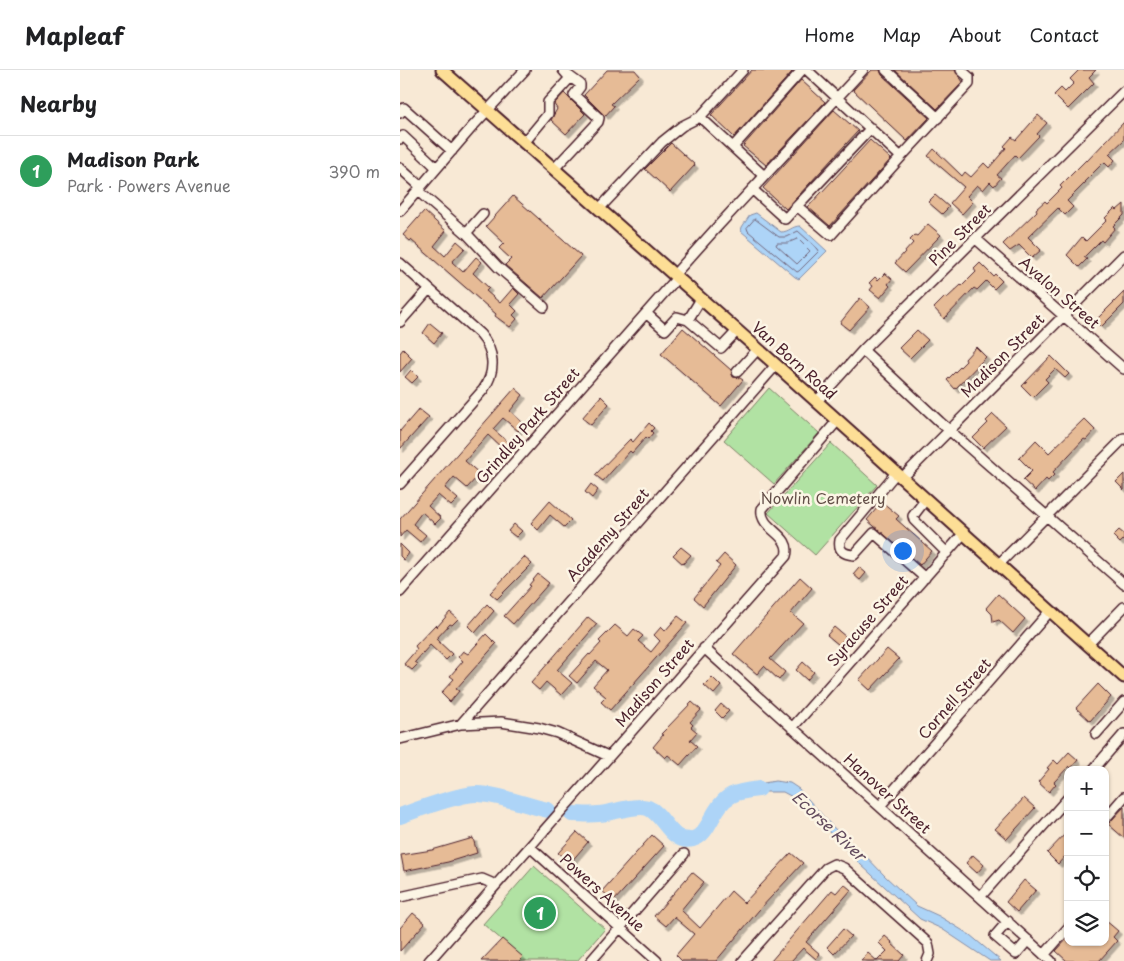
<!DOCTYPE html>
<html lang="en">
<head>
<meta charset="utf-8">
<style>
  :root { --surface:#fff; --page:#f2f2f2; --text:#202124; --muted:#757577; --line:#e0e0e0; --accent:#ea580c }
  body { margin:0; font-family:"Playpen Sans",sans-serif; background:var(--page); color:var(--text) }
  .controls { position:absolute; right:15px; bottom:15px; display:grid; overflow:hidden; border-radius:10px; box-shadow:0 1px 4px #0004 }
  .controls button { width:45px; height:45px; display:grid; place-items:center; padding:0; border:0; border-bottom:1px solid var(--line); background:var(--surface); color:var(--text); font:25px sans-serif }
  .you { position:absolute; left:502px; top:480px; width:18px; height:18px; margin:-12px; border:4px solid #fff; border-radius:50%; background:#1a73e8; box-shadow:0 0 0 8px #1a73e833 }
  .badge { display:grid; place-items:center; width:32px; height:32px; border-radius:50%; background:var(--accent); color:#fff; font-size:16px; font-weight:700 }
  .pin { position:absolute; translate:-50% -50%; border:2px solid #fff; box-shadow:0 1px 5px #0006 }
  .list { margin:0; padding:0; list-style:none }
  h2 { display:flex; justify-content:space-between; align-items:center; height:65px; margin:0; padding:0 20px; font-size:21px }
  h2 small { font-size:16px; font-weight:400; color:var(--muted) }
  .list li { display:grid; grid-template-columns:32px 1fr auto; gap:15px; align-items:center; box-sizing:border-box; height:70px; padding:0 20px; border-top:1px solid var(--line) }
  .list b { display:block; font-size:19px; white-space:nowrap }
  .list p { margin:0; font-size:16px; white-space:nowrap; color:var(--muted) }
  .list em { font-size:16px; font-style:normal; color:var(--muted) }
  .icon { flex:none; width:28px; height:28px; fill:none; stroke:currentColor; stroke-width:2; stroke-linecap:round; stroke-linejoin:round }
  .map { position:relative; flex:none; width:724px; height:891px; overflow:hidden }
  header { display:flex; align-items:center; gap:30px; box-sizing:border-box; height:70px; padding:0 25px; background:var(--surface); border-bottom:1px solid var(--line) }
  header strong { font-size:24px }
  nav { display:flex; gap:28px; margin-inline-start:auto; font-size:18px }
  main { display:flex }
  aside { flex:1; background:var(--surface) }
  .map>svg:first-child { display:block }
</style>
</head>
<body>
<header>
<strong>Mapleaf</strong>
<nav><a>Home</a><a>Map</a><a>About</a><a>Contact</a></nav>
</header>
<main>
<aside>
<h2>Nearby<small></small></h2>
<ul class="list">
<li><span class="badge" style="background:#2e9e5b">1</span><div><b>Madison Park</b><p>Park · Powers Avenue</p></div><em>390 m</em></li>
</ul>
</aside>
<div class="map">
<svg width="724" height="891" viewBox="0 0 724 891">
  <defs>
    <filter id="shadow"><feDropShadow dx="3.5" dy="3.5" stdDeviation="0" flood-color="#0004"/></filter>
  </defs>
  <rect width="100%" height="100%" fill="#f8e9d5"/>
  <filter id="ink" filterUnits="userSpaceOnUse"><feTurbulence type="fractalNoise" baseFrequency=".02" numOctaves="2"/><feDisplacementMap in="SourceGraphic" scale="10" xChannelSelector="R" yChannelSelector="G"/><feConvolveMatrix kernelMatrix="1 2 1 2 8 2 1 2 1" color-interpolation-filters="sRGB"/></filter>
  <g filter="url(#ink)">
    <path fill="#b1e2a3" stroke="#7e8067" d="M369,318L419,363L374,414L324,370Z
      M431,373L477,415L415,485L368,443Z
      M134,796L205,859L177,891H119L122,887L83,854Z"/>
    <path fill="#add4f7" stroke="#858ca5" d="M356,143L381,162C389,162 392,156 400,156L427,181L399,209L395,207L341,161L342,157L350,145Z
      M375,711L390,713L399,719L431,755L448,771L459,779L485,806L517,836L539,846L570,865L601,891H590L542,859L520,849L460,794L398,730L383,722H356L339,725L336,718Z"/>
    <g fill="none" stroke-linecap="round" stroke-linejoin="round">
      <path stroke="#72677d" stroke-width="1" d="M355,149L379,167H386L398,161L418,179L419,181L399,201L397,202L348,161L347,158Z
        M398,169L410,181L397,194L376,175L377,173H387Z"/>
      <path stroke="#add4f7" stroke-width="16" d="M172,744C181,744 190,745 199,744C211,743 238,734 248,738C264,744 271,775 293,769C310,765 312,735 332,725C340,721 350,720 359,719
        M0,746C19,739 55,725 75,724C96,723 127,736 148,740"/>
    </g>
    <path fill="#e6bb96" stroke="#4a1f2b" filter="url(#shadow)" d="M207,0H235L240,6L211,34L214,36L205,46L184,25Z
      M352,0H390L392,2L334,67L311,45Z
      M472,0H480L482,5L529,48L507,71L453,20Z
      M495,0H555L563,12L537,39Z
      M679,0H696L689,7L694,13L668,39L654,25L661,18L665,22L674,13L670,9Z
      M401,10L425,32L366,95L343,76Z
      M164,23L185,44L166,64L151,50L157,39L154,34Z
      M434,40L458,61L386,139L363,118Z
      M638,45L647,53L637,64L639,66L618,88L615,85L597,105L601,108L594,116L590,112L583,120L577,115L567,126L573,132L562,144L550,133L564,117L528,86L534,79L562,106L565,102L571,107L584,93L589,98L606,78L604,76L612,67L616,70Z
      M724,52V70L709,84L715,90L709,97L704,92L685,111L686,112L667,131L673,137L665,145L658,138L628,167L641,180L632,188L619,175L610,181L603,174L637,141L636,139L645,131L647,133L662,118L660,116L686,90L687,91Z
      M470,70L491,89L430,156L408,137Z
      M271,73L295,95L270,122L245,99Z
      M535,125L549,137L542,144L528,132Z
      M113,126L181,186L143,228L105,195L111,189L99,178L104,173L86,156Z
      M724,134V145L713,156L715,158L703,172L701,170L684,187L687,189L679,197L667,185L682,167L686,171L707,150L705,148L715,138L717,140Z
      M24,141L46,161L34,176L45,186L57,171L65,178L52,192L63,202L76,187L82,192L73,203L89,218L86,221L100,233L113,218L119,224L110,234L117,241L113,245L117,249L110,257L95,246L96,244L11,170L10,171L3,165Z
      M528,154L541,165L505,202L495,193L513,173L510,170L515,165L517,166Z
      M580,193L593,206L595,204L602,211L594,219L586,211L577,220L574,218L544,249L534,238L545,227L547,228L561,215L562,216L576,202L574,199Z
      M485,203L492,209L488,214L490,216L480,228L470,220L473,216L469,213L475,207L478,210Z
      M724,222V234L701,257L695,251Z
      M460,228L470,237L449,260L440,253Z
      M30,253L42,263L34,273L23,263Z
      M283,258L331,300L333,307L340,308L343,310L321,336L261,284Z
      M517,260L528,270L510,288L499,278Z
      M576,277L586,287L555,319L547,310L566,291L565,289Z
      M3,279L12,288L0,302V283Z
      M651,286L669,304L665,308L655,299L645,309L648,312L633,327L622,316Z
      M11,300L18,307L12,313L5,307Z
      M115,318L123,325L110,341L124,354L118,361L103,348L93,359L108,372L102,378L88,365L65,391L80,404L78,406L67,418L54,407L45,418L58,429L51,436L38,425L28,436L41,448L35,454L22,442L13,454L26,465L20,472L6,460L0,467V449Z
      M201,326L209,334L191,355L182,348Z
      M19,339L29,347L0,379V361Z
      M593,344L606,356L583,378L573,368L588,353L586,351Z
      M684,349L695,360L686,370L684,369L653,402L655,404L648,411L646,409L635,421L623,410L632,401L619,388L636,370L649,383Z
      M249,353L254,358L251,361L253,363L248,369L246,367L232,383L230,381L203,411L195,405L230,369L233,372Z
      M724,404V420L716,412Z
      M191,414L198,420L192,428L185,422Z
      M150,431L171,450L164,457L150,445L138,460L131,453Z
      M482,432L499,446L496,449L532,481L520,495L467,450Z
      M114,454L122,461L116,467L108,461Z
      M719,460L724,464V469L720,473L713,466Z
      M0,474L9,483L4,490L0,486Z
      M281,477L291,485L283,494L273,485Z
      M324,484L336,495L303,536L294,528L320,496L316,493Z
      M124,487L132,494L97,529L90,523Z
      M459,497L466,503L460,510L453,504Z
      M138,504L149,513L113,554L104,546L131,516L129,515Z
      M400,507L412,518L391,543L403,553L370,589L385,602L379,610L364,596L357,604L333,584Z
      M598,524L625,549L613,563L599,550L593,552L592,544L586,538Z
      M87,534L94,541L75,563L68,556Z
      M50,542L58,549L52,555L50,554L36,569L52,584L46,590L30,575L15,592L18,594L12,600L4,594L17,579L15,576L35,555L37,557Z
      M278,546L287,553L210,640L201,632L206,627L193,616L207,600L196,591L177,613L169,606L189,584L190,585L201,573L199,571L215,555L228,566L234,559L243,566L238,571L251,582L260,571L254,565L261,557L265,561Z
      M188,547L197,554L157,600L172,613L161,625L146,612L139,620L131,613Z
      M434,557L446,567L439,575L427,565Z
      M86,564L96,574L56,619L59,621L50,632L41,623L54,609L50,606L63,591L58,587L63,581L68,584Z
      M487,579L499,589L470,620L459,610Z
      M403,592L414,602L407,610L396,600Z
      M312,607L321,616L314,624L304,615Z
      M698,614L711,627L690,651L676,638Z
      M292,632L301,640L290,652L293,655L291,657L297,662L290,670L297,676L280,695L268,685L265,688L253,677L263,665L261,664L266,659Z
      M321,634L329,641L322,648L315,641Z
      M669,682L678,690L671,698L669,696L654,712L656,714L649,722L638,712L649,699L647,698L654,690L658,694Z
      M624,728L635,738L607,769L595,759Z
      M724,737V768L708,754Z
      M668,761V783L658,794L647,783Z
      M177,762L188,772L170,793L158,783Z
      M252,765L264,776L214,831L202,821Z
      M73,768L77,783L48,792L4,801L1,785L32,780Z
      M391,783L403,793L359,840L316,891H282L276,885L294,864L274,847L266,856L254,846L292,802L304,812L281,840L300,858L331,821L344,833Z
      M573,785L584,795L577,803L566,793Z
      M624,810L636,820L617,842L606,832Z
      M444,814L451,820L406,872L420,884L416,889L403,878L391,891H371L432,820L436,823Z
      M13,843L25,853L0,881V858Z
      M705,850L718,861L713,867L717,871L699,891H667L656,881L668,868V872H705Z
      M443,859L451,866L434,884L427,877Z
      M485,866L492,872L491,873L504,885L499,891H477L487,881L479,873Z
      M102,869L123,887L119,891H81Z
      M468,883L477,891H461Z"/>
    <g fill="none" stroke-linecap="round" stroke-linejoin="round">
      <defs>
        <path id="minor" d="M343,0L300,47L364,106
          M486,0L538,48
          M0,43L4,38L52,81
          M0,69L3,66L37,98
          M124,73L148,44V32L170,8L163,0
          M333,77L402,0
          M501,87L569,14V7L561,0
          M0,98L21,117
          M154,99L198,52L199,48L174,25L180,17V14L169,6
          M352,119L385,149L397,136L431,165L501,87L407,0
          M18,121L66,163L98,197L144,237
          M397,136L471,58
          M199,139L262,72L282,56L300,47
          M0,141L73,56L125,0
          M66,163L83,144
          M576,169L724,299
          M0,193L80,264C95,281 96,302 83,320L0,414
          M274,205L318,156L463,0
          M301,229L288,250L321,278L337,261
          M246,243L265,260L277,247L288,250
          M0,252L29,219
          M463,280L540,352L724,514
          M337,302L358,279
          M417,331L463,280L724,21
          M496,403L440,470C438,481 444,484 454,485L474,463L525,508
          M502,408L724,185
          M526,429L513,446L514,450L547,483
          M599,494L724,368
          M0,522L277,208
          M688,574L724,537
          M304,578L651,891
          M61,654L376,295
          M392,658L564,463
          M696,664L724,632
          M0,669L61,654L101,652L139,658L157,663L208,686
          M693,700L724,664
          M480,736L650,541
          M705,749L724,727
          M130,777L257,891
          M581,826L668,728
          M0,827L82,809L96,815
          M608,851L595,866L616,884L628,870
          M644,885L668,858
          M29,891L386,486C393,464 359,460 362,439L438,350
          M191,891L284,784
          M343,891L426,798L434,794L444,798L528,873L530,884L527,891"/>
        <path id="major" d="M42,0L376,295L724,607"/>
      </defs>
      <use href="#minor" stroke="#4a1f2b" stroke-width="12"/>
      <use href="#major" stroke="#4a1f2b" stroke-width="15"/>
      <use href="#minor" stroke="#fcf5e5" stroke-width="9"/>
      <use href="#major" stroke="#fdde96" stroke-width="11"/>
    </g>
  </g>
  <g text-anchor="middle" stroke-width="5" stroke-linejoin="round" paint-order="stroke">
    <g font-size="15" fill="#4a1f2b" stroke="#fcf5e5">
      <text transform="translate(560 165) rotate(-45)" y="5">Pine Street</text>
      <text transform="translate(659 223) rotate(41)" y="5">Avalon Street</text>
      <text transform="translate(603 286) rotate(-45)" y="5">Madison Street</text>
      <text transform="translate(394 291) rotate(42)" y="5">Van Born Road</text>
      <text transform="translate(128 356) rotate(-49)" y="5">Grindley Park Street</text>
      <text transform="translate(208 465) rotate(-49)" y="5">Academy Street</text>
      <text transform="translate(468 551) rotate(-49)" y="5">Syracuse Street</text>
      <text transform="translate(255 613) rotate(-49)" y="5">Madison Street</text>
      <text transform="translate(555 629) rotate(-49)" y="5">Cornell Street</text>
      <text transform="translate(487 724) rotate(42)" y="5">Hanover Street</text>
      <text transform="translate(202 823) rotate(42)" y="5">Powers Avenue</text>
    </g>
    <g font-size="15" fill="#645049" stroke="#fcf5e5">
      <text x="423" y="434">Nowlin Cemetery</text>
    </g>
    <g font-size="16" font-style="italic" fill="#634c5e" stroke="#fcf5e5">
      <text transform="translate(429 756) rotate(43)" y="6">Ecorse River</text>
    </g>
  </g>
</svg>
<div class="controls">
<button>+</button>
<button>−</button>
<button><svg class="icon" aria-label="locate" viewBox="0 0 24 24"><circle cx="12" cy="12" r="6"/><path d="M12 2v4M12 18v4M2 12h4M18 12h4"/></svg></button>
<button><svg class="icon" aria-label="layers" viewBox="0 0 24 24"><path d="M12 4l9 5-9 5-9-5zM3 14l9 5 9-5"/></svg></button>
</div>
<div class="you"></div>
<div class="pin badge" style="left:140px;top:843px;background:#2e9e5b">1</div>
</div>
</main>
</body>
</html>
